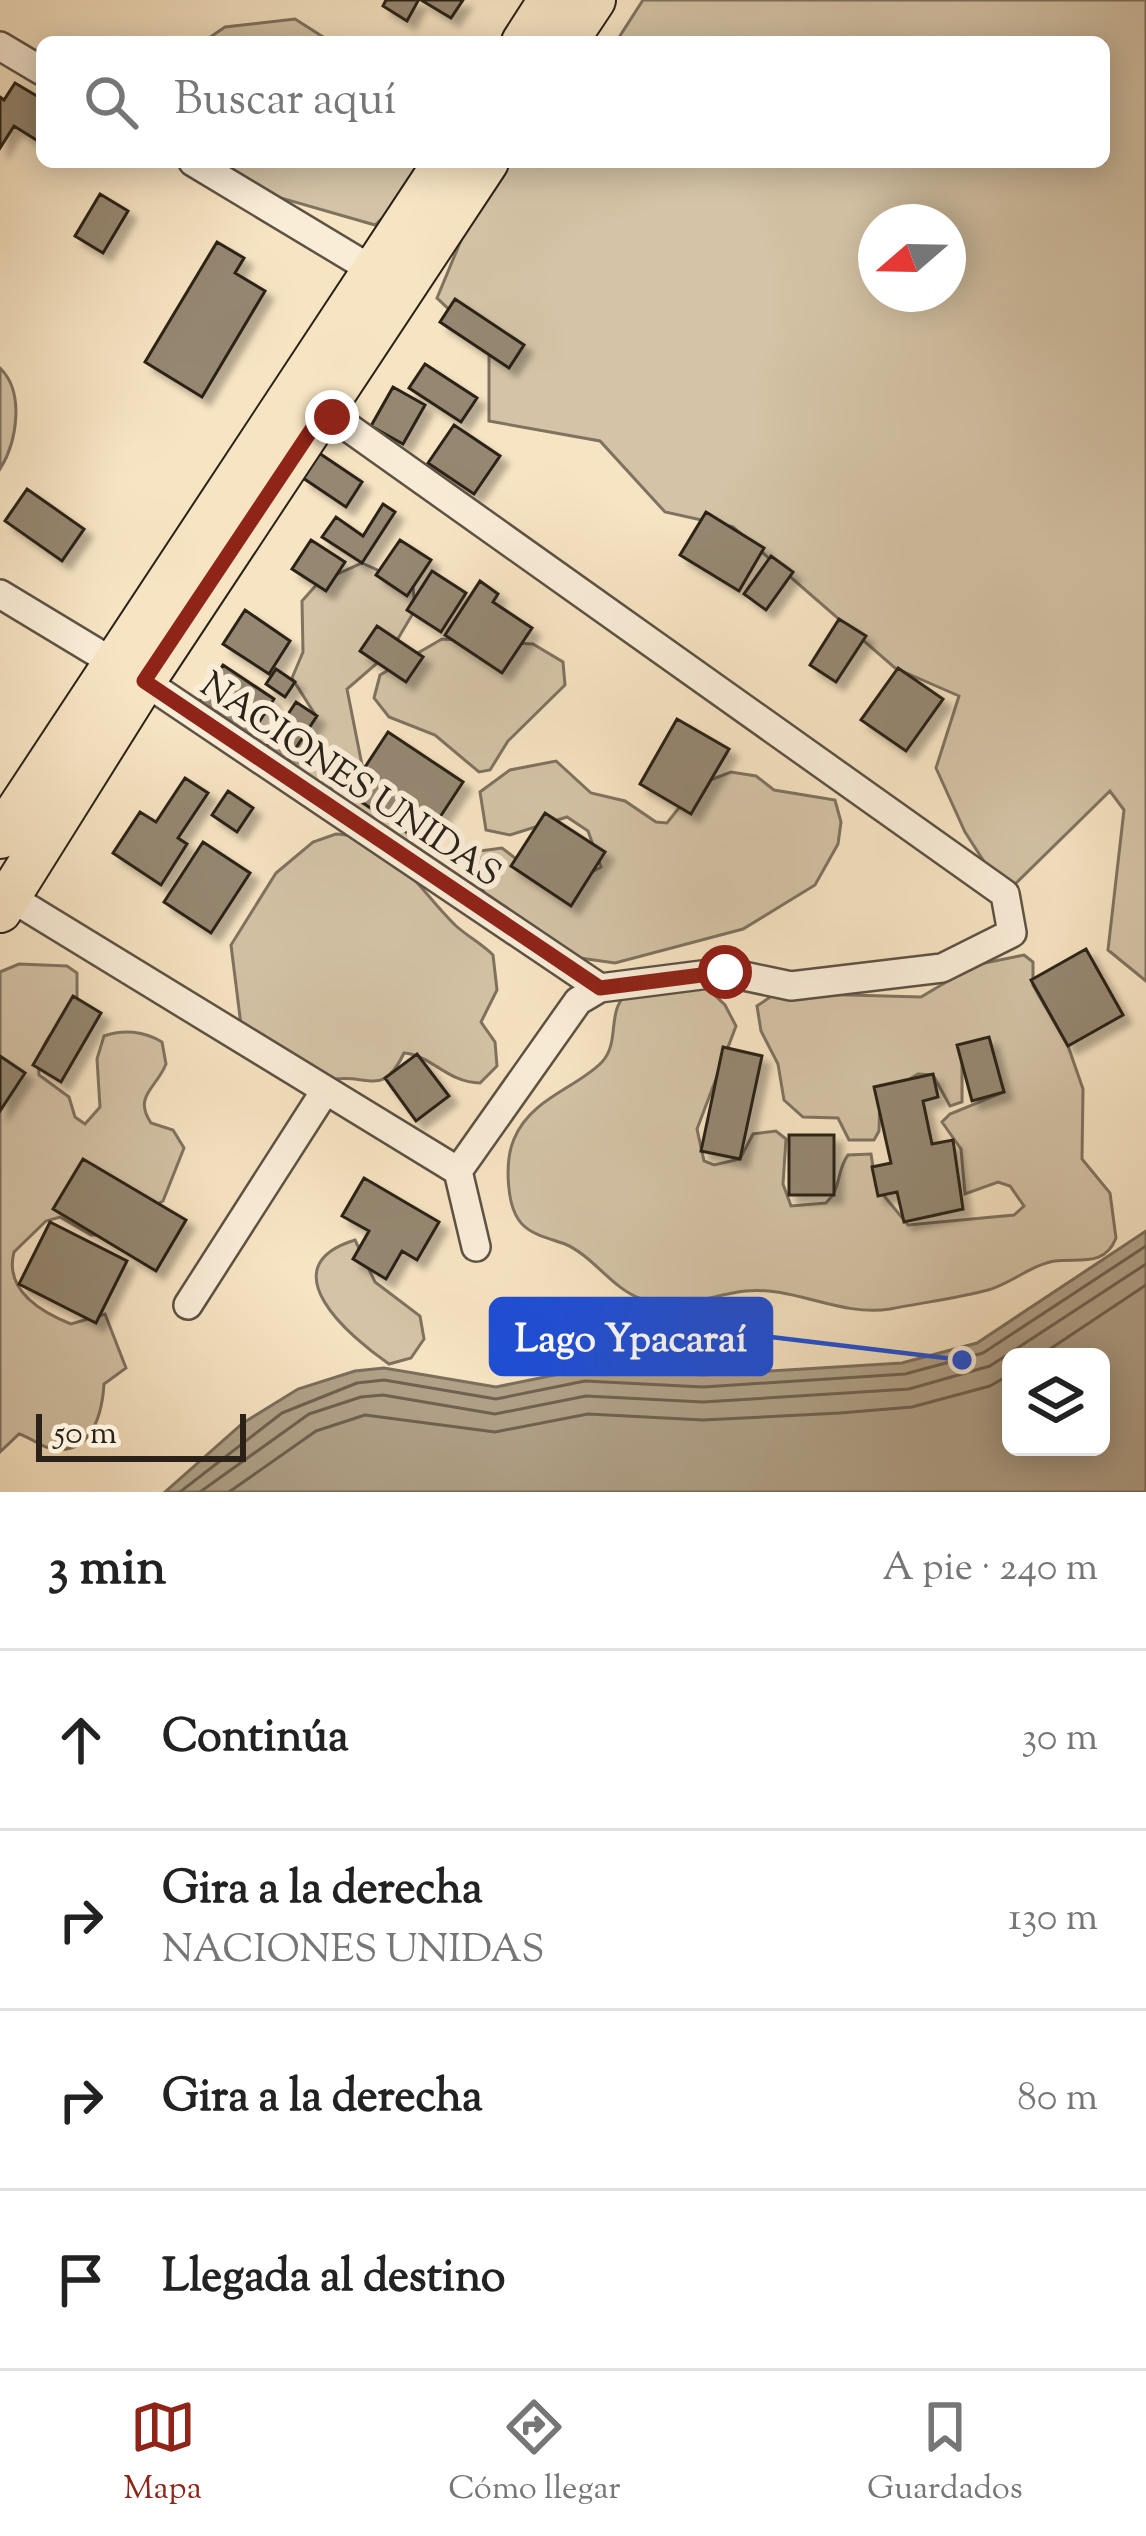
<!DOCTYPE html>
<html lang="es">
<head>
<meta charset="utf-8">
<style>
  :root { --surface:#fff; --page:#f2f2f2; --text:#222; --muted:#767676; --line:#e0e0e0; --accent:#8f2418 }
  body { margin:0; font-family:"Sorts Mill Goudy",serif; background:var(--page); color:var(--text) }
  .controls { position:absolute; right:36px; bottom:36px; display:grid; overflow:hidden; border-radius:18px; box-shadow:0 6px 30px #0003 }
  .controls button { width:108px; height:108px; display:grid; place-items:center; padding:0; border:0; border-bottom:3px solid var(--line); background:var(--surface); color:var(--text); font:60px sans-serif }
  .compass { position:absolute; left:858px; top:204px; width:108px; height:108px; border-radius:50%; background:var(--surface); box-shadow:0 6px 30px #0003; rotate:250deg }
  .scale { position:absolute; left:36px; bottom:30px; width:210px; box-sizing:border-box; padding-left:12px; border:6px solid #2a2219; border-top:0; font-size:33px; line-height:42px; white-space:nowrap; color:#2a2219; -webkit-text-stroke:9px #faedd8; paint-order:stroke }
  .stop { position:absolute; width:36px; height:36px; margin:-27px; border:9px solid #8f2418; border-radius:50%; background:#fff }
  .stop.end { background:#8f2418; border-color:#fff; box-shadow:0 3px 12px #0008 }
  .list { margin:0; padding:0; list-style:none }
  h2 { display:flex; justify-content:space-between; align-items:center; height:156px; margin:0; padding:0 48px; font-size:51px }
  h2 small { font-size:39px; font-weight:400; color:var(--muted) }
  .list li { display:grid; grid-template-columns:78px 1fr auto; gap:36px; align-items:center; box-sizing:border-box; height:180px; padding:0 48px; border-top:3px solid var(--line) }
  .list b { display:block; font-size:45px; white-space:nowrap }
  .list p { margin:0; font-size:39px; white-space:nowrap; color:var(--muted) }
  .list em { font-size:39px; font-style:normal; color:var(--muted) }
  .icon { flex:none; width:66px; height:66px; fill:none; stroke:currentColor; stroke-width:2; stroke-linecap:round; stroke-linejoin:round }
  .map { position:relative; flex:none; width:1146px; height:1492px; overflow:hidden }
  .search { position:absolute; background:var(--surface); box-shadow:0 6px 30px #0003; left:36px; right:36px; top:36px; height:132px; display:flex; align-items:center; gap:30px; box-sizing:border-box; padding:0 42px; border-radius:18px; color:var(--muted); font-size:45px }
  .sheet { height:876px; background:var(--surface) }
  nav { display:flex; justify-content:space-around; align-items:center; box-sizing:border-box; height:168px; border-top:3px solid var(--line); background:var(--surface); font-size:33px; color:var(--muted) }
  nav a { display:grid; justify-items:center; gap:6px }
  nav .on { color:var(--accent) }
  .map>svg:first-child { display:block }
</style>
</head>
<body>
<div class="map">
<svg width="1146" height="1492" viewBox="0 0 1146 1492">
  <defs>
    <filter id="shadow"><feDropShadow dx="8" dy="8" stdDeviation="3" flood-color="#0004"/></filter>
  </defs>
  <rect width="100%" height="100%" fill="#f7e4c3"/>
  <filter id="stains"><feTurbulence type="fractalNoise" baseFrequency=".00167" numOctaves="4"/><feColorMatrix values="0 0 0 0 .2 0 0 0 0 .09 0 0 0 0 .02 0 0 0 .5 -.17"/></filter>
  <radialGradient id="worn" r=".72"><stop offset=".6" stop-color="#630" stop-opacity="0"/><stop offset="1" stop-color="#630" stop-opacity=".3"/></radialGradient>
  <path fill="#d4c3a6" stroke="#7f7260" stroke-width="3" fill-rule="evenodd" d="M643,0H1146V981L1108,950L1124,810L1110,791L1005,894L965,832L936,768L959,696L895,668L733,527L665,512L600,441L489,421V347L437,298L484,185L507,162H1104V42H616ZM876,222H948V294H876Z
    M295,19L331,42H203L225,27Z
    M198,162H443L375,225L208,177Z
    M0,368C25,392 17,442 0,469Z
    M362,563L413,586L415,610L390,652L347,689L362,765L345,783L322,791L288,768L293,745L316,716L292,678L303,652L302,601L318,583Z
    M442,639L533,644L563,662L565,685L508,741L490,770L479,772L435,735L389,717L374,698L380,675Z
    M556,761L591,793L625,801L656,822L667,823L697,785L731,772L756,776L774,790L835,800L841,822L838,844L815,885L743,929L615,963L566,956L488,898L480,886L479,851L502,848L537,875L570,884L601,867L588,831L567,817L510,835L486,830L480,792L510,770Z
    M336,834C390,835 419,890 455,925C467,936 482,944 493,955L497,990L481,1022L495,1042L497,1066L480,1083C448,1083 431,1055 404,1053C383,1097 370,1075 336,1079C326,1081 316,1085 306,1088L242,1033L231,945L276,873L313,842Z
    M1024,955L1033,962V985L1068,1046L1083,1089L1082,1159L1110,1193L1116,1238C1105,1267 1079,1258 1055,1261C1033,1264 1010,1284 988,1290C959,1298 920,1303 890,1309C840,1317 794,1286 746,1291C708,1295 678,1313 639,1298C611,1287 593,1256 565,1244C552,1239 535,1236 524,1226C505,1209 505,1160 514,1139C531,1098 577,1088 602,1062C620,1042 607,1014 625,995L706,987L725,1005L736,1026L697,1129L704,1161L714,1165L740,1159L753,1134L776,1131L786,1139L783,1184L791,1206L826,1203C842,1188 836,1171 848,1155L871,1154L876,1186L908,1225L1014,1215L1024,1206L1010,1186L998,1182L965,1194L961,1149L942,1122L950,1114L1004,1092L984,1043L962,1047V1102L950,1106L933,1075L918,1074L880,1097L879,1131L874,1140H849L838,1118L803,1117L784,1100L778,1064L761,1031L757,1006L776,993L921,997L975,965Z
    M19,964L67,966L77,973V1006C57,1026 36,1044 39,1075L69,1097L75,1117L85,1124L100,1107L97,1059L104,1036C123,1029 144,1031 162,1042L166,1064C156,1089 133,1096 151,1123L173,1130L184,1148L163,1201L102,1235H91L60,1217L46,1221L14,1252C4,1290 41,1312 71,1324L105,1314L126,1368L104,1384C102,1416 90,1460 46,1447C36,1443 29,1437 19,1434L0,1452V972Z
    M355,1240L375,1282L420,1316L424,1339L411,1358L389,1364C351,1338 267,1267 355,1240Z"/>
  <path fill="#b1a289" stroke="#7b6f5c" stroke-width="3" fill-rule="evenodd" d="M1146,1231V1492H165L243,1423L298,1389L355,1371L384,1368L496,1387L584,1369L703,1375L902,1363L977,1343ZM1011,1357H1101V1447H1011Z"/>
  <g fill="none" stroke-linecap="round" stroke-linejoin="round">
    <path stroke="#6e6251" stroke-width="3" d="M1038,1357L1146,1285
      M180,1492L282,1413L357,1383L384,1380L496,1399L585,1381L703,1387L905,1374L983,1353L1146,1246
      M200,1492L309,1414L361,1397L383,1395L495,1414L586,1396L703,1402L909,1389L990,1366L1146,1264
      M229,1492L316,1431L365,1415L495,1432L588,1414L703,1420L840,1413L912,1407L990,1386L1011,1374"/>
  </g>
  <path fill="#958771" stroke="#2a2219" stroke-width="3" filter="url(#shadow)" d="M386,0H416L418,1L407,21L383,6Z
    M421,0H463L451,18Z
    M15,83L42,99V135L38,141L14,126L0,148V97L4,100Z
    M100,194L128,211L103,253L75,236Z
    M217,242L244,258L235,273L265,291L202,397L145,362Z
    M455,299L524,345L509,368L440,322Z
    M425,364L477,398L461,422L409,388Z
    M393,387L425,405L403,444L371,426Z
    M454,425L500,456L474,494L428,463Z
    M319,453L362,482L346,507L303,478Z
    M27,489L84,529L62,561L5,521Z
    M383,504L395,512L362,563L322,537L336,517L363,536Z
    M706,512L764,548L739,591L680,555Z
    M311,540L345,562L326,591L292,569Z
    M400,540L431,560L407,596L376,575Z
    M771,556L793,572L766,610L744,594Z
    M432,571L466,593L441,632L407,610Z
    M480,581L498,594L493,602L532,628L502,673L445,635Z
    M245,610L290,641L269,674L223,644Z
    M839,619L866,636L836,682L810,665Z
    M377,626L423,657L406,682L360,651Z
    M223,665L274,699L250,736L199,702Z
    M898,668L943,699L906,751L861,720Z
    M276,669L295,682L285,697L266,684Z
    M296,702L317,716L284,766L263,752Z
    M677,719L729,749L691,814L640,784Z
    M388,732L463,782L423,843L348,793Z
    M185,778L208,793L178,838L187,844L161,885L113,853L140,812L156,822Z
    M228,791L253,808L237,832L212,815Z
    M545,813L605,852L571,906L511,866Z
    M203,842L250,873L211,933L164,902Z
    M1086,949L1123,1015L1068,1046L1031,980Z
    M73,996L101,1013L61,1082L33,1065Z
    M989,1037L1004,1092L972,1101L957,1045Z
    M723,1047L762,1056L740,1159L701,1151Z
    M417,1054L449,1096L416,1121L385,1078Z
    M0,1056L25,1073L0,1111Z
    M933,1074L938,1097L923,1101L932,1144L953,1140L963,1209L904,1222L897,1192L878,1196L872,1167L891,1163L874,1087Z
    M789,1135H834V1195H789Z
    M83,1159L186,1220L156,1271L53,1209Z
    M364,1178L439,1222L417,1260L402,1251L386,1279L353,1259L369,1231L342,1216Z
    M50,1222L127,1261L96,1323L19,1284Z"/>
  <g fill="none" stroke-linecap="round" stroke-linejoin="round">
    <defs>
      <path id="minor" d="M0,46L42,71
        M193,162L384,277
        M311,401L1005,894L1012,933L942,968L791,986L725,972L600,988L578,1001L458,1171
        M0,594L144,681L600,988
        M0,891L458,1171L476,1247
        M188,1305L325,1091"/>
      <path id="primary" d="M523,42L550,0
        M566,42L594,0
        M0,837L445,162
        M0,911L144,681L487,162"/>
    </defs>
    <use href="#minor" stroke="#5d5244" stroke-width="32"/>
    <use href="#primary" stroke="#2a2219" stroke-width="46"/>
    <use href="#minor" stroke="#faedd8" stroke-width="27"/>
    <use href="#primary" stroke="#f7e4c3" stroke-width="42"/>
  </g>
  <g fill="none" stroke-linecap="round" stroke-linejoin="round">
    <path stroke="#8f2418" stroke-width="15" d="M332,417L324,411L144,681L600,988L725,972"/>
  </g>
  <g text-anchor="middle" stroke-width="12" stroke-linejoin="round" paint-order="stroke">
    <g font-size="36" fill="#2a2219" stroke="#faedd8">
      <text transform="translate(352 778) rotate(34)" y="13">NACIONES UNIDAS</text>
    </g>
  </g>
  <path fill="none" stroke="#1d4ed8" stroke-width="4.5" d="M962 1360L771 1337"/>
  <circle fill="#1d4ed8" stroke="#faedd8" stroke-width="4.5" cx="962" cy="1360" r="12"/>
  <rect fill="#1d4ed8" stroke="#1d4ed8" stroke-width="4.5" x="491" y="1299" width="280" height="75" rx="12"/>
  <g font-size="39" text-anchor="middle" font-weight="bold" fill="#fff">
    <text x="631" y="1351">Lago Ypacaraí</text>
  </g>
  <rect width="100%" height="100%" filter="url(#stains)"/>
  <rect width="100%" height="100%" fill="url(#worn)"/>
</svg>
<div class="controls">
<button><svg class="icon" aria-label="layers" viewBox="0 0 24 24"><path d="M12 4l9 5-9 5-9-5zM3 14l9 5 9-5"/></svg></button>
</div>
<svg class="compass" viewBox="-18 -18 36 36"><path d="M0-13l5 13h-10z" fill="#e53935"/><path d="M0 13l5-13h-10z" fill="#767676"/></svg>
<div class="scale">50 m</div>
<div class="stop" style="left:725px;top:972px"></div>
<div class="stop end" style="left:332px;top:417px"></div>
<div class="search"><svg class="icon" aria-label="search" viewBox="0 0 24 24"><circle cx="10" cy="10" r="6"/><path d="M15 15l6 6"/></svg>Buscar aquí</div>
</div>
<section class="sheet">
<h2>3 min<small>A pie · 240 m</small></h2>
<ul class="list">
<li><svg class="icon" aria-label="ahead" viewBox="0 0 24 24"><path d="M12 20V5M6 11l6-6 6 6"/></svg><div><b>Continúa</b></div><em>30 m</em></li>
<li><svg class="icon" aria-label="right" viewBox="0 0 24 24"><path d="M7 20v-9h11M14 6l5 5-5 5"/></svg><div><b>Gira a la derecha</b><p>NACIONES UNIDAS</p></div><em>130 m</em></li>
<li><svg class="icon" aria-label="right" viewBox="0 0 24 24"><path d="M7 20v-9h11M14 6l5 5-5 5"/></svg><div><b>Gira a la derecha</b></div><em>80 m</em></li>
<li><svg class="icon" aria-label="arrive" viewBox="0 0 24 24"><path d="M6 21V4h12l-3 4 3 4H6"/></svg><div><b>Llegada al destino</b></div></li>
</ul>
</section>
<nav>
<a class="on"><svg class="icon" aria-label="map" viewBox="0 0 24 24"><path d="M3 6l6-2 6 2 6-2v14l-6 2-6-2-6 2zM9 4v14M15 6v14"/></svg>Mapa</a>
<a><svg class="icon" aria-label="directions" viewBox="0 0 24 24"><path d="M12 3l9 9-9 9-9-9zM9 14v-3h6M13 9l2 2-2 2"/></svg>Cómo llegar</a>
<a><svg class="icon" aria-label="saved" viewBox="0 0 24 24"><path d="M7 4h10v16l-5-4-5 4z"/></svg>Guardados</a>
</nav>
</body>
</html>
